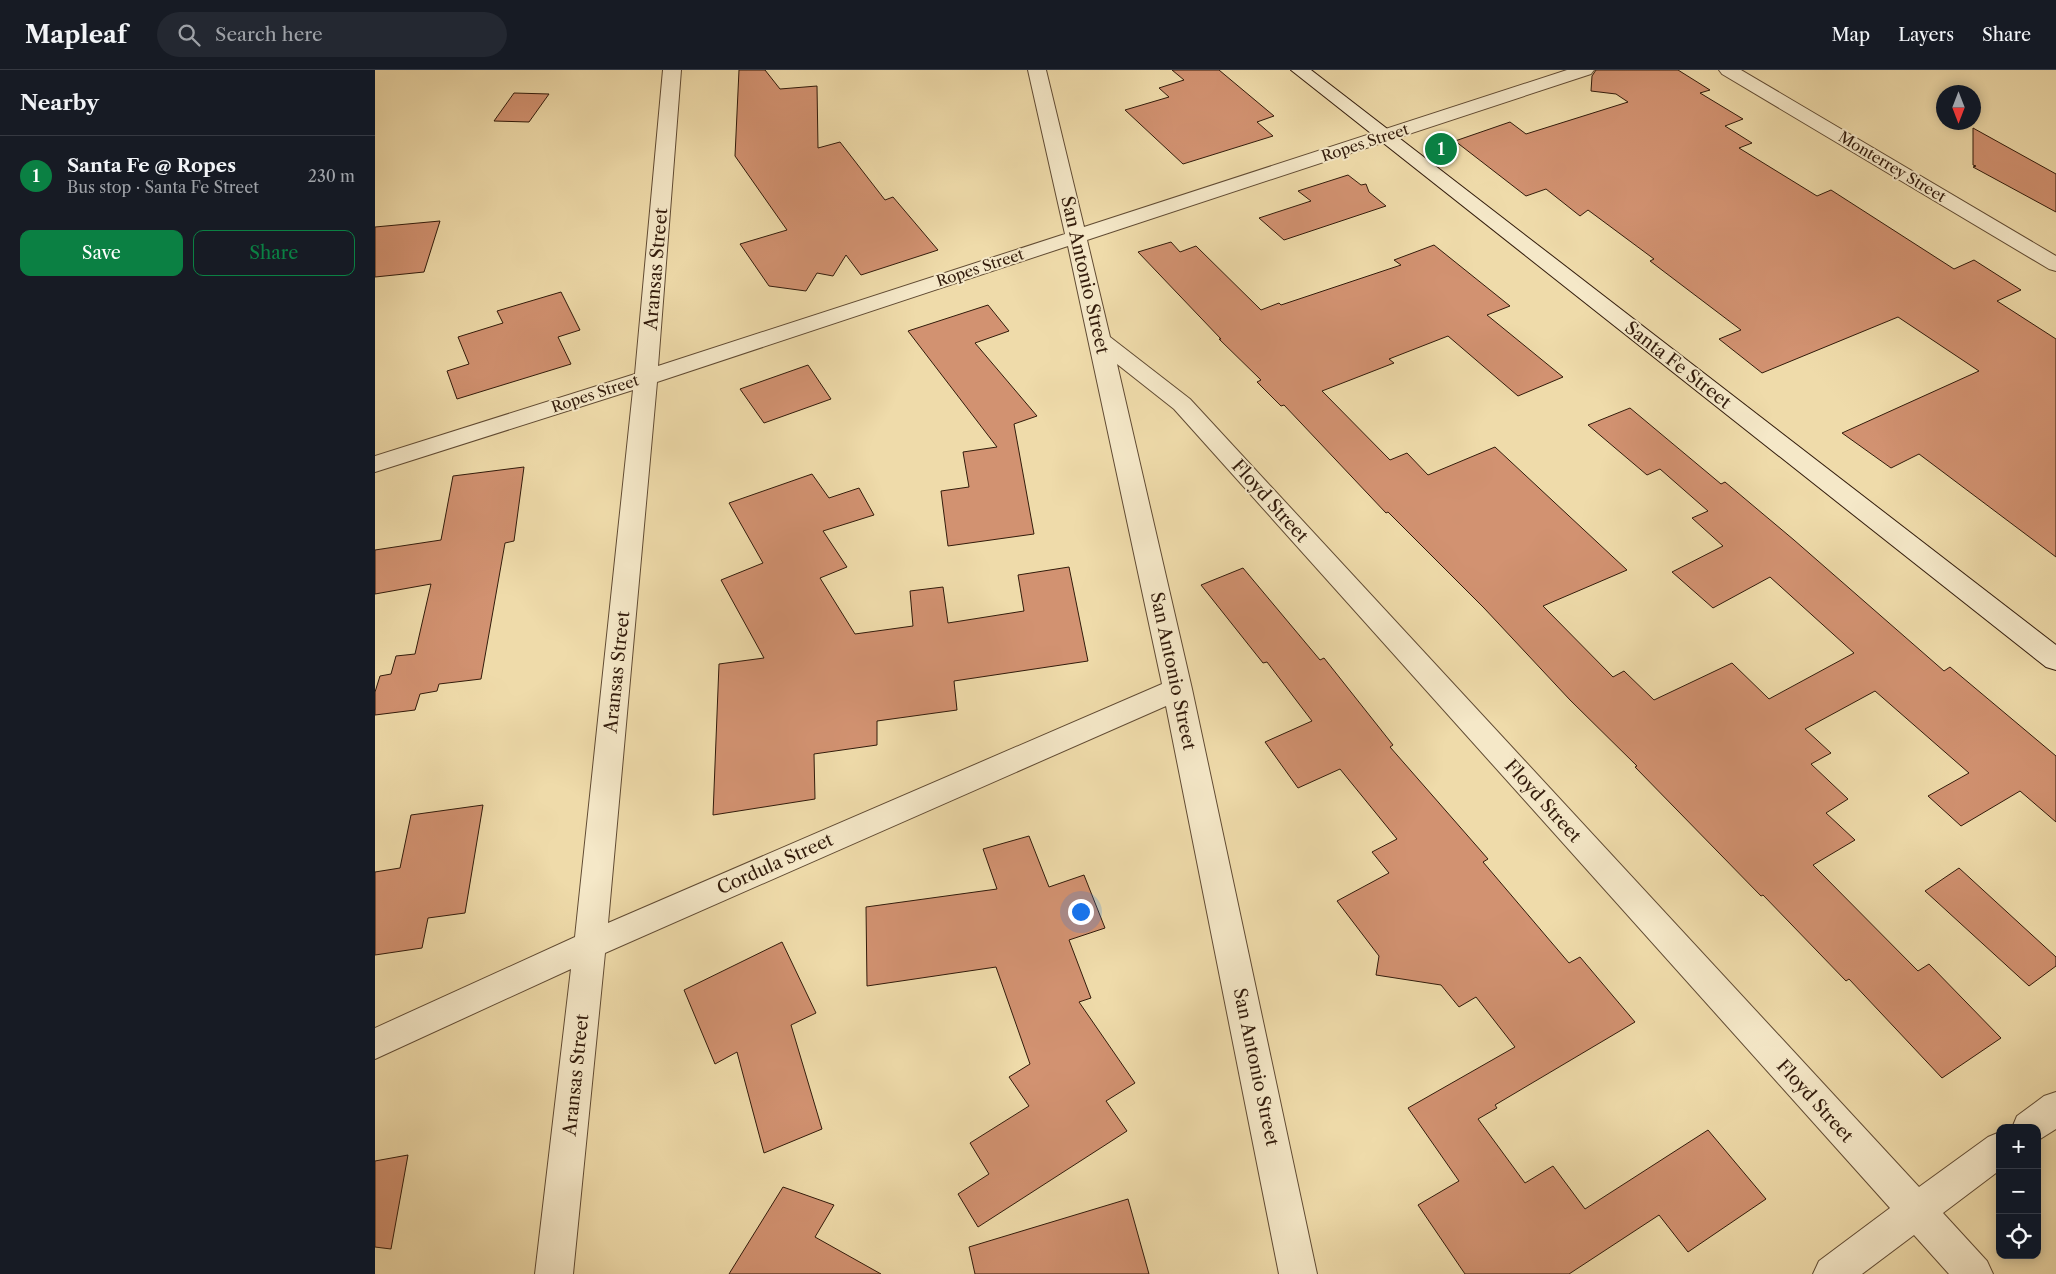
<!DOCTYPE html>
<html lang="en">
<head>
<meta charset="utf-8">
<style>
  :root { --surface:#171b24; --page:#242831; --text:#f1f3f6; --muted:#9ea1a6; --line:#363941; --accent:#0b8043 }
  body { margin:0; font-family:"Libre Caslon Text",serif; background:var(--page); color:var(--text) }
  .controls { position:absolute; right:15px; bottom:15px; display:grid; overflow:hidden; border-radius:10px; box-shadow:0 2px 12px #0003 }
  .controls button { width:45px; height:45px; display:grid; place-items:center; padding:0; border:0; border-bottom:1px solid var(--line); background:var(--surface); color:var(--text); font:25px sans-serif }
  .compass { position:absolute; left:1561px; top:15px; width:45px; height:45px; border-radius:50%; background:var(--surface); box-shadow:0 2px 12px #0003; rotate:180deg }
  .you { position:absolute; left:705px; top:841px; width:18px; height:18px; margin:-12px; border:4px solid #fff; border-radius:50%; background:#1a73e8; box-shadow:0 0 0 8px #1a73e833 }
  .badge { display:grid; place-items:center; width:32px; height:32px; border-radius:50%; background:var(--accent); color:#fff; font-size:16px; font-weight:700 }
  .pin { position:absolute; translate:-50% -50%; border:2px solid #fff; box-shadow:0 1px 5px #0006 }
  .list { margin:0; padding:0; list-style:none }
  h2 { display:flex; justify-content:space-between; align-items:center; height:65px; margin:0; padding:0 20px; font-size:21px }
  h2 small { font-size:16px; font-weight:400; color:var(--muted) }
  .list li { display:grid; grid-template-columns:32px 1fr auto; gap:15px; align-items:center; box-sizing:border-box; height:80px; padding:0 20px; border-top:1px solid var(--line) }
  .list b { display:block; font-size:19px; white-space:nowrap }
  .list p { margin:0; font-size:16px; white-space:nowrap; color:var(--muted) }
  .list em { font-size:16px; font-style:normal; color:var(--muted) }
  .actions { display:flex; gap:10px; padding:15px 20px }
  .actions a { flex:1; padding:11px 0; border:1px solid var(--accent); border-radius:10px; text-align:center; font-size:18px; color:var(--accent) }
  .actions .main { background:var(--accent); color:#fff }
  .icon { flex:none; width:28px; height:28px; fill:none; stroke:currentColor; stroke-width:2; stroke-linecap:round; stroke-linejoin:round }
  .map { position:relative; flex:none; width:1681px; height:1204px; overflow:hidden }
  header { display:flex; align-items:center; gap:30px; box-sizing:border-box; height:70px; padding:0 25px; background:var(--surface); border-bottom:1px solid var(--line) }
  header strong { font-size:24px }
  nav { display:flex; gap:28px; margin-inline-start:auto; font-size:18px }
  .search { width:350px; height:45px; background:var(--page); display:flex; align-items:center; gap:12px; box-sizing:border-box; padding:0 18px; border-radius:28px; color:var(--muted); font-size:19px }
  main { display:flex }
  aside { flex:1; background:var(--surface) }
  .map>svg:first-child { display:block }
</style>
</head>
<body>
<header>
<strong>Mapleaf</strong>
<div class="search"><svg class="icon" aria-label="search" viewBox="0 0 24 24"><circle cx="10" cy="10" r="6"/><path d="M15 15l6 6"/></svg>Search here</div>
<nav><a>Map</a><a>Layers</a><a>Share</a></nav>
</header>
<main>
<aside>
<h2>Nearby<small></small></h2>
<ul class="list">
<li><span class="badge">1</span><div><b>Santa Fe @ Ropes</b><p>Bus stop · Santa Fe Street</p></div><em>230 m</em></li>
</ul>
<div class="actions"><a class="main">Save</a><a>Share</a></div>
</aside>
<div class="map">
<svg width="1681" height="1204" viewBox="0 0 1681 1204">
  <rect width="100%" height="100%" fill="#efdbaa"/>
  <filter id="stains"><feTurbulence type="fractalNoise" baseFrequency=".004" numOctaves="4"/><feColorMatrix values="0 0 0 0 .2 0 0 0 0 .09 0 0 0 0 .02 0 0 0 .5 -.17"/></filter>
  <radialGradient id="worn" r=".72"><stop offset=".6" stop-color="#630" stop-opacity="0"/><stop offset="1" stop-color="#630" stop-opacity=".3"/></radialGradient>
  <path fill="#d29271" stroke="#321b0b" d="M364,0H390L405,19L442,16L443,78L465,72L510,130L518,127L563,180L486,205L471,185L458,206L442,203L431,221L394,216L365,174L412,160L360,86Z
    M797,0H844L899,46L882,52L898,66L808,94L750,40L794,27L784,18L809,10Z
    M1221,0H1303L1335,20L1325,23L1368,49L1350,56L1377,73L1364,78L1442,126L1456,120L1579,199L1599,190L1646,220L1622,231L1681,269V487L1544,384L1516,398L1467,363L1604,301L1523,247L1387,303L1344,269L1366,260L1275,191L1279,189L1213,140L1205,146L1171,119L1151,126L1080,71L1135,52L1151,64L1253,32L1241,24L1216,21L1217,6Z
    M139,23L174,24L154,52L119,51Z
    M1598,58L1681,104V142L1598,97L1601,96L1598,95Z
    M973,105L986,115L991,114L994,122L1011,136L909,170L884,148L936,131L923,121Z
    M65,151L49,202L0,207V157Z
    M796,172L805,182L821,176L886,240L904,233L906,235L1026,195L1019,190L1059,175L1135,236L1112,245L1188,307L1143,326L1073,266L1014,289L1019,293L947,321L1015,390L1032,383L1053,405L1120,377L1252,500L1168,536L1238,607L1249,601L1279,630L1357,593L1394,629L1479,583L1395,507L1338,538L1297,502L1348,476L1317,448L1333,441L1285,399L1272,405L1213,355L1255,338L1346,414L1350,412L1419,470L1569,601L1575,597L1681,686V752L1645,721L1586,756L1553,726L1594,703L1500,621L1430,659L1456,683L1436,694L1473,729L1451,743L1480,770L1438,795L1543,901L1554,894L1626,968L1567,1008L1474,909L1471,911L1388,825L1386,826L1260,697L1262,696L1195,630L1109,538L1013,442L1011,443L909,335L906,336L882,312L886,310L844,269H846L763,182Z
    M186,222L205,260L183,267L196,294L82,329L72,301L94,294L83,267L128,253L122,241Z
    M613,235L634,261L600,273L662,346L639,354L659,464L573,476L566,421L594,417L588,382L622,377L533,261Z
    M433,295L456,329L389,353L365,319Z
    M149,397L139,471L130,473L106,609L64,614L62,621L45,624L40,640L0,645V622L5,606L16,604L21,586L40,584L56,514L0,524V480L66,470L78,406Z
    M437,404L454,428L484,418L499,445L448,461L472,497L445,508L480,564L538,556L535,521L568,517L573,553L649,541L643,505L694,497L713,591L579,611L582,640L502,651V675L439,684L440,729L338,745L344,594L389,588L346,510L388,493L354,433Z
    M868,498L945,590L949,588L1018,675L1015,677L1113,789L1108,792L1194,893L1205,887L1260,952L1120,1035L1122,1038L1103,1049L1150,1113L1178,1096L1210,1139L1333,1060L1391,1129L1313,1182L1284,1145L1194,1204H1090L1043,1135L1084,1111L1033,1038L1140,977L1101,927L1084,937L1066,915L1001,905L1004,886L962,831L1014,803L997,782L1022,769L965,699L923,718L890,672L937,651L892,592L888,593L826,515Z
    M108,735L90,843L53,848L47,878L0,885V802L25,798L36,745Z
    M654,766L674,817L709,805L730,858L694,870L716,928L704,932L760,1013L731,1031L752,1061L603,1157L583,1124L614,1104L595,1073L654,1036L634,1007L655,994L621,897L492,916L491,837L622,819L608,779Z
    M1584,798L1681,887V896L1654,916L1550,821Z
    M407,872L441,943L416,955L447,1059L389,1083L362,982L340,994L309,920Z
    M33,1085L16,1179L0,1177V1091Z
    M408,1117L459,1135L440,1167L506,1204H354Z
    M753,1129L774,1204H600L594,1177Z"/>
  <g fill="none" stroke-linecap="round" stroke-linejoin="round">
    <defs>
      <path id="street" d="M288,0H306L283,296L690,164L653,0H671L709,157L1192,0H1219L1216,4L712,170L735,267L815,329L1544,1117L1613,1067L1625,1062V1100L1568,1143L1612,1191L1618,1204H1574L1539,1165L1487,1204H1438L1444,1191L1515,1138L799,339L742,294L817,619L942,1204H904L791,636L230,883L198,1204H160L196,899L0,989V958L200,867L258,320L0,402V386L260,304ZM693,176L787,614L233,853L282,312Z
        M1344,0H1366L1681,186V201L1674,199L1347,4Z
        M1681,1022V1059L1662,1071V1058H1637L1642,1046L1669,1026Z"/>
      <path id="secondary" d="M916,0H936L1681,575V600L1671,597Z"/>
    </defs>
    <use href="#street" stroke="#614b33" stroke-width="2"/>
    <use href="#secondary" stroke="#321b0b" stroke-width="2"/>
    <use href="#street" fill="#f5e8c8" fill-rule="evenodd"/>
    <use href="#secondary" fill="#f5e8c8" fill-rule="evenodd"/>
  </g>
  <g text-anchor="middle" stroke-width="4" stroke-linejoin="round" paint-order="stroke">
    <g font-size="15" fill="#321b0b" stroke="#f5e8c8">
      <text transform="translate(990 73) rotate(-18)" y="5">Ropes Street</text>
      <text transform="translate(1517 97) rotate(31)" y="5">Monterrey Street</text>
      <text transform="translate(605 198) rotate(-18)" y="5">Ropes Street</text>
      <text transform="translate(220 324) rotate(-18)" y="5">Ropes Street</text>
    </g>
    <g font-size="18" fill="#321b0b" stroke="#f5e8c8">
      <text transform="translate(281 199) rotate(-85)" y="6">Aransas Street</text>
      <text transform="translate(710 205) rotate(77)" y="6">San Antonio Street</text>
      <text transform="translate(1303 295) rotate(38)" y="6">Santa Fe Street</text>
      <text transform="translate(895 431) rotate(48)" y="6">Floyd Street</text>
      <text transform="translate(798 601) rotate(78)" y="6">San Antonio Street</text>
      <text transform="translate(242 602) rotate(-84)" y="6">Aransas Street</text>
      <text transform="translate(1168 731) rotate(48)" y="6">Floyd Street</text>
      <text transform="translate(400 794) rotate(-24)" y="6">Cordula Street</text>
      <text transform="translate(881 997) rotate(78)" y="6">San Antonio Street</text>
      <text transform="translate(201 1005) rotate(-84)" y="6">Aransas Street</text>
      <text transform="translate(1440 1031) rotate(48)" y="6">Floyd Street</text>
    </g>
  </g>
  <rect width="100%" height="100%" filter="url(#stains)"/>
  <rect width="100%" height="100%" fill="url(#worn)"/>
</svg>
<div class="controls">
<button>+</button>
<button>−</button>
<button><svg class="icon" aria-label="locate" viewBox="0 0 24 24"><circle cx="12" cy="12" r="6"/><path d="M12 2v4M12 18v4M2 12h4M18 12h4"/></svg></button>
</div>
<svg class="compass" viewBox="-18 -18 36 36"><path d="M0-13l5 13h-10z" fill="#e53935"/><path d="M0 13l5-13h-10z" fill="#9ea1a6"/></svg>
<div class="you"></div>
<div class="pin badge" style="left:1066px;top:79px">1</div>
</div>
</main>
</body>
</html>
